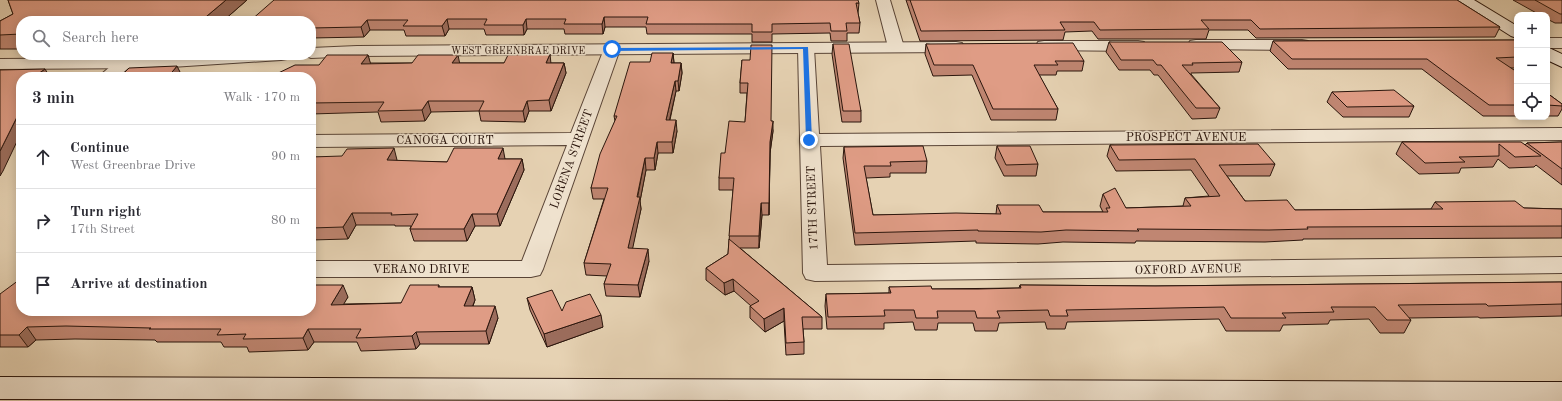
<!DOCTYPE html>
<html lang="en">
<head>
<meta charset="utf-8">
<style>
  :root { --surface:#fff; --page:#f7f7f7; --text:#2b2b33; --muted:#7c7c81; --line:#e1e1e2 }
  body { margin:0; font-family:"Old Standard TT",serif; background:var(--page); color:var(--text) }
  .controls { position:absolute; right:12px; top:12px; display:grid; overflow:hidden; border-radius:8px; box-shadow:0 2px 10px #0003 }
  .controls button { width:36px; height:36px; display:grid; place-items:center; padding:0; border:0; border-bottom:1px solid var(--line); background:var(--surface); color:var(--text); font:20px sans-serif }
  .stop { position:absolute; width:12px; height:12px; margin:-9px; border:3px solid #1a73e8; border-radius:50%; background:#fff }
  .stop.end { background:#1a73e8; border-color:#fff; box-shadow:0 1px 4px #0008 }
  .list { margin:0; padding:0; list-style:none }
  h2 { display:flex; justify-content:space-between; align-items:center; height:52px; margin:0; padding:0 16px; font-size:17px }
  h2 small { font-size:13px; font-weight:400; color:var(--muted) }
  .list li { display:grid; grid-template-columns:26px 1fr auto; gap:12px; align-items:center; box-sizing:border-box; height:64px; padding:0 16px; border-top:1px solid var(--line) }
  .list b { display:block; font-size:15px; white-space:nowrap }
  .list p { margin:0; font-size:13px; white-space:nowrap; color:var(--muted) }
  .list em { font-size:13px; font-style:normal; color:var(--muted) }
  .icon { flex:none; width:22px; height:22px; fill:none; stroke:currentColor; stroke-width:2; stroke-linecap:round; stroke-linejoin:round }
  .map { position:relative; flex:none; width:1562px; height:401px; overflow:hidden }
  .search { position:absolute; background:var(--surface); box-shadow:0 2px 10px #0003; left:16px; top:16px; width:300px; height:44px; display:flex; align-items:center; gap:10px; box-sizing:border-box; padding:0 14px; border-radius:16px; color:var(--muted); font-size:15px }
  .panel { position:absolute; background:var(--surface); box-shadow:0 2px 10px #0003; left:16px; top:72px; width:300px; height:244px; border-radius:16px }
  .map>svg:first-child { display:block }
</style>
</head>
<body>
<div class="map">
<svg width="1562" height="401" viewBox="0 0 1562 401">
  <rect width="100%" height="100%" fill="#e6d2b3"/>
  <filter id="stains"><feTurbulence type="fractalNoise" baseFrequency=".005" numOctaves="4"/><feColorMatrix values="0 0 0 0 .2 0 0 0 0 .09 0 0 0 0 .02 0 0 0 .5 -.17"/></filter>
  <radialGradient id="worn" r=".72"><stop offset=".6" stop-color="#630" stop-opacity="0"/><stop offset="1" stop-color="#630" stop-opacity=".3"/></radialGradient>
  <g fill="none" stroke-linecap="round" stroke-linejoin="round">
    <defs>
      <path id="minor" d="M876,0H890L904,47L902,51L896,52L890,51L888,47Z
        M806,43L812,44L814,48L819,134L1562,128V140L820,146L827,265L1562,257V273L815,281L806,279L803,273L798,48L800,44Z
        M612,44L618,45L620,49L543,269L540,275L531,277H311V261H522L567,145L311,147V135L571,133L604,49L606,45Z
        M124,59L130,60L133,64L118,77H98L118,60Z"/>
      <path id="tertiary" d="M1547,38H1562V48H1547Z
        M1196,40H1302L1308,41L1310,45L1308,49L1302,50L1190,49L1188,45L1190,41Z
        M1044,41H1138L1144,42L1146,46L1144,50L1138,51L1038,50L1036,46L1038,42Z
        M956,42L962,43L964,47L962,51L956,52L357,56L311,58L304,55H311V48L357,46Z
        M201,55H289L287,59L281,60L156,68L0,69V59L156,58Z"/>
      <path id="secondary" d="M1457,0H1474L1517,26V38L1511,36L1459,3Z
        M1547,47L1562,54V67L1547,60Z
        M0,377L1562,382V401L0,399Z"/>
    </defs>
    <use href="#minor" stroke="#594436" stroke-width="2"/>
    <use href="#tertiary" stroke="#594436" stroke-width="2"/>
    <use href="#secondary" stroke="#2a150c" stroke-width="2"/>
    <use href="#minor" fill="#efe2ce" fill-rule="evenodd"/>
    <use href="#tertiary" fill="#efe2ce" fill-rule="evenodd"/>
    <use href="#secondary" fill="#efe2ce" fill-rule="evenodd"/>
  </g>
  <path fill="#c08672" stroke="#2a150c" d="M8,0H247L223,21H21V49H0V21L13,14Z
    M906,0H1457L1500,27L1495,37L1256,38L1248,30H1209L1206,39H1098L1092,31L1065,32L1063,40L920,41Z
    M1513,0H1562V23H1555L1547,19V15H1540Z
    M859,3L858,13L860,23L859,33H847V41H831L830,33L772,34V42H752V34H647L646,27H605L603,34H565L564,29H527L524,35H486L484,29H449L445,36H406L404,30H370L364,37L311,38V21Z
    M1517,40V68H1510L1517,72V116H1483L1422,69H1288L1270,51L1273,41Z
    M1109,42L1242,62L1239,72L1191,73V74L1220,108L1216,118L1192,119L1158,75H1154L1150,70H1119L1106,52Z
    M833,44L861,111V122H842L832,54Z
    M926,44L1084,61L1082,71H1057L1056,75H1039L1058,109L1056,120H991L972,75L933,76L925,54Z
    M673,53L674,63H681L682,73L679,91H676L670,120L677,131L673,153H658L655,170H646L640,201L641,209L632,249L649,261L640,297L606,296L604,284L607,276L586,275L584,263L604,199H593L591,188L615,121L614,116Z
    M368,55L370,63H564L566,73L551,111H529L525,122L481,121L479,111L431,112L425,121L381,122L378,112L311,114V77L319,65Z
    M742,60L771,121L773,131L770,153L769,215H762L759,248H740L822,317V329H803L804,342V354L786,355L784,321L765,332L750,318V306H751L734,291L725,295L706,280V268L728,254L733,190H719V178L725,153L745,122L747,93H740V83Z
    M1332,92L1414,106L1409,117H1343L1327,102Z
    M1547,93L1562,104V109L1558,116H1547Z
    M1402,142L1525,145L1527,143L1562,142V185L1536,165L1534,167L1509,168L1498,159L1493,167L1461,168L1459,173L1419,174L1396,154Z
    M1110,145L1275,164L1270,176H1227L1245,201L1295,210L1431,209L1435,202L1524,208L1562,209V238L1303,239V240L1265,242L1136,241L1135,243L1063,242L1038,244L976,243V241L855,245L843,158L844,147L927,161L926,173H890V177L866,178L873,215L996,214L997,205L1043,212H1103L1100,206L1103,194L1126,208L1183,206L1185,198L1209,196L1191,170L1116,171L1107,156Z
    M997,146L1038,164L1036,176H1004L995,158Z
    M311,157L397,160V161L447,162L505,159H522L524,170L500,226H475L467,241H414L410,229L411,226H395V225H356L348,239L311,240Z
    M1562,282V316L1480,318L1478,317L1409,318L1411,320L1404,333H1380L1369,319L1330,320L1328,324L1283,325L1280,331H1226L1219,319L1067,322L1065,329H1047L1045,322L999,323L997,331H975L973,323H938L937,330H915L913,322L884,323V329H827L825,306L826,294L889,293V287L932,289L1019,288L1020,285L1155,286Z
    M439,285V287H472L475,300L473,306L498,318L489,344H420L416,349L361,351L357,342H314L308,350L249,352L247,347H224L221,342H157L155,340L75,339L36,340L28,347H0V294L21,311H311L348,297L343,304L401,303Z
    M527,298L562,311L603,327L547,347L530,310Z"/>
  <path fill="#9c6d5d" stroke="#2a150c" d="M226,0H247L223,21H201Z
    M604,17L605,27L603,34L602,24Z
    M447,19L449,29L445,36L442,26Z
    M526,19L527,29L524,35L523,25Z
    M367,20L370,30L364,37L361,27Z
    M673,53L674,63H671Z
    M550,54L551,64L546,63Z
    M368,55L371,65L361,64Z
    M458,55L460,65L452,63Z
    M564,63L566,73L551,111L549,100Z
    M681,63L682,73L679,91L678,81Z
    M177,66L182,76L181,77H168Z
    M45,69L50,77L51,76L52,77H36L35,76Z
    M675,81L676,91L667,131L666,120Z
    M428,101L431,112L425,121L422,110Z
    M527,101L529,111L525,122L523,111Z
    M21,111V133L3,171L0,176V151L17,117Z
    M676,120L677,131L673,153L672,142Z
    M773,121V131L770,153L769,215L770,142Z
    M657,142L658,153L655,170L654,158Z
    M394,148L397,160L391,172L387,160Z
    M503,148L505,159L500,171L498,159Z
    M645,158L646,170L640,201L641,209L630,261L628,248Z
    M522,159L524,170L500,226L497,214Z
    M761,203L762,215L759,248V236Z
    M352,213L356,225L348,239L343,227Z
    M472,214L475,226L467,241L464,229Z
    M648,249L649,261L640,297L638,285Z
    M733,279L734,291L725,295L724,283Z
    M343,285L348,297L336,317L331,305Z
    M472,287L475,300L468,318L464,306Z
    M495,306L498,318L489,344L486,331Z
    M784,308V321L765,332L764,319Z
    M601,315L603,327L547,347L544,334Z
    M27,327L36,340L28,347L19,335Z
    M308,329L314,342L308,350L303,338Z
    M416,332L420,344L416,349L412,336Z"/>
  <path fill="#df9c85" stroke="#2a150c" d="M8,0H226L201,21H21V34L0,35V21L13,14Z
    M274,0H858L859,3H856L860,23H846L847,31H831L830,23L772,24V32H752V24H646L648,17H604L602,24H564L566,19H526L523,25H484L487,19H447L442,26H403L408,20H367L361,27L311,28V21H250Z
    M910,0H1457L1500,27L1260,29L1251,20H1201L1209,29L1100,30L1094,22H1060L1065,30L921,31Z
    M1535,0H1562V14H1560Z
    M1517,40V57L1496,58L1517,72V105H1489L1427,59H1292L1273,41Z
    M1109,42H1222L1242,62L1192,63L1193,65H1182L1220,108H1196L1161,65H1157L1153,60H1121Z
    M1073,43L1084,61H1055L1058,65H1034L1058,109H993L973,65H934L926,44Z
    M833,44H849L861,111H843Z
    M751,45H772L771,121H773L770,142L769,203H761L759,236H729L734,178H719L721,153H725L729,121L745,122L748,83H740L742,60H750Z
    M652,53H673L671,63H681L678,81H675L666,120H676L672,142H657L654,158H645L637,197H640L628,248L648,249L638,285L604,284L611,264L584,263L608,188H591L600,154L617,116H614L630,62H650Z
    M550,54L546,63H564L549,100L527,101L523,111H479L484,101H428L422,110L378,111L384,102L311,103V77H270L295,65H319L327,55H368L361,64L412,63L418,55H458L452,63H504L508,55Z
    M177,66L168,77H120L129,68Z
    M45,69L35,76H51L49,77H21V111L17,117L0,151V70Z
    M1394,90L1414,106L1347,107L1332,92Z
    M1547,93L1562,104V106L1547,105Z
    M1402,142H1521L1541,156L1515,157L1499,144V156L1459,157L1465,162L1425,163Z
    M1562,142V169L1527,143Z
    M1258,144L1275,164L1219,165L1245,201L1287,200L1295,210L1443,209L1435,202L1515,201L1524,208L1562,209V226L1307,227L1308,229L1269,230L1137,229L1139,231L1066,230L1041,232L978,231V230L855,233L844,147L923,146L927,161L890,162L891,166H864L873,215L956,213L1001,214L997,205H1039L1043,212H1108L1106,208H1110L1103,194L1115,188L1126,208L1191,206L1185,198L1220,196L1195,159L1119,160L1110,145Z
    M997,146H1030L1038,164L1006,165Z
    M394,148L387,160L447,162L454,148H503L498,159H522L497,214H472L464,229H410L418,214L391,215L392,213H352L343,227L311,228V157L342,156L347,149Z
    M729,239L822,317H802L804,342L786,343L784,308L764,319L750,306L759,301L733,279L724,283L706,268L728,254Z
    M19,280H21V311H311V285H343L331,305L401,303L410,285H439L438,287H472L464,306H495L486,331L416,332L412,336L356,338L361,329H308L303,338L243,339L246,334L217,335L221,329H149L151,328L66,326L27,327L19,335H0V294Z
    M1562,282V304L1488,306L1486,304L1398,305L1411,320H1387L1375,307H1331L1334,312L1282,313L1286,318H1231L1224,307L1066,310L1068,316H1050L1048,310L997,311L1000,318H977L975,311H937L938,318H916L914,310H884L885,316L828,317L826,294L891,293L889,287L931,286L932,289H978L1021,288L1020,285L1155,286Z
    M552,290L562,311L566,302L590,294L601,315L544,334L527,298Z"/>
  <path fill="#1a73e8" d="M808,47L812,140L809,141L806,140L803,49L612,51L609,49L612,48Z"/>
  <g text-anchor="middle" stroke-width="3" stroke-linejoin="round" paint-order="stroke">
    <g font-size="10" fill="#2a150c" stroke="#efe2ce">
      <text x="518" y="54">WEST GREENBRAE DRIVE</text>
    </g>
    <g font-size="12" fill="#2a150c" stroke="#efe2ce">
      <text x="1186" y="141">PROSPECT AVENUE</text>
      <text x="445" y="144">CANOGA COURT</text>
      <text transform="translate(571 159) rotate(-70)" y="4">LORENA STREET</text>
      <text transform="translate(812 208) rotate(-92)" y="4">17TH STREET</text>
      <text x="421" y="273">VERANO DRIVE</text>
      <text transform="translate(1188 269) rotate(-1)" y="4">OXFORD AVENUE</text>
    </g>
  </g>
  <rect width="100%" height="100%" filter="url(#stains)"/>
  <rect width="100%" height="100%" fill="url(#worn)"/>
</svg>
<div class="controls">
<button>+</button>
<button>−</button>
<button><svg class="icon" aria-label="locate" viewBox="0 0 24 24"><circle cx="12" cy="12" r="6"/><path d="M12 2v4M12 18v4M2 12h4M18 12h4"/></svg></button>
</div>
<div class="stop" style="left:612px;top:49px"></div>
<div class="stop end" style="left:809px;top:140px"></div>
<div class="search"><svg class="icon" aria-label="search" viewBox="0 0 24 24"><circle cx="10" cy="10" r="6"/><path d="M15 15l6 6"/></svg>Search here</div>
<section class="panel">
<h2>3 min<small>Walk · 170 m</small></h2>
<ul class="list">
<li><svg class="icon" aria-label="ahead" viewBox="0 0 24 24"><path d="M12 20V5M6 11l6-6 6 6"/></svg><div><b>Continue</b><p>West Greenbrae Drive</p></div><em>90 m</em></li>
<li><svg class="icon" aria-label="right" viewBox="0 0 24 24"><path d="M7 20v-9h11M14 6l5 5-5 5"/></svg><div><b>Turn right</b><p>17th Street</p></div><em>80 m</em></li>
<li><svg class="icon" aria-label="arrive" viewBox="0 0 24 24"><path d="M6 21V4h12l-3 4 3 4H6"/></svg><div><b>Arrive at destination</b></div></li>
</ul>
</section>
</div>
</body>
</html>
